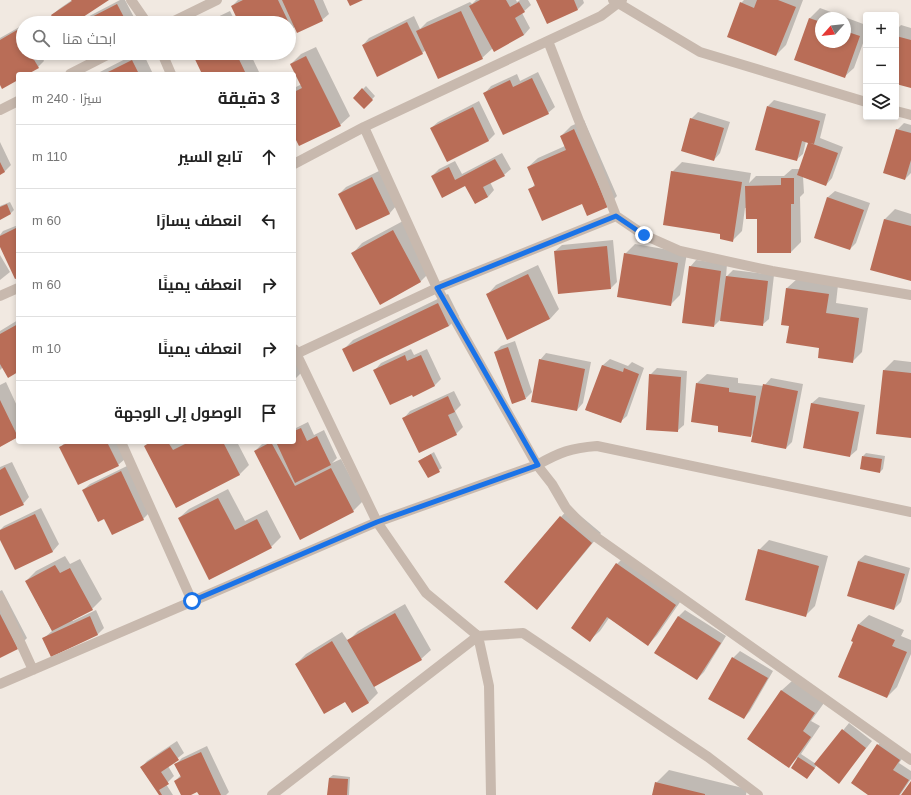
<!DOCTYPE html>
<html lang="ar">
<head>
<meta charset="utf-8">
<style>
  :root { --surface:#fff; --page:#f6f6f6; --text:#222; --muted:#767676; --line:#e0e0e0 }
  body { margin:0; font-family:Helvetica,Cairo,sans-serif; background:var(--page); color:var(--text); direction:rtl }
  .controls { position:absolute; right:12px; top:12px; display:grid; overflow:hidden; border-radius:4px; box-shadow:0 2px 6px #0003 }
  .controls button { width:36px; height:36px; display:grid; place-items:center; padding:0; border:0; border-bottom:1px solid var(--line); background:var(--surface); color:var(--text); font:20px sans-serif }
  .compass { position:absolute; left:815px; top:12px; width:36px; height:36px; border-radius:50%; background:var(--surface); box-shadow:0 2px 6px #0003; rotate:243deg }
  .stop { position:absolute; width:12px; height:12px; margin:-9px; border:3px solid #1a73e8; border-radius:50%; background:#fff }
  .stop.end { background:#1a73e8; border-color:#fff; box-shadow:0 1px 4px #0008 }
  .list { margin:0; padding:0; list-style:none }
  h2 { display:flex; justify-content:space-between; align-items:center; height:52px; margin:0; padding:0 16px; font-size:17px }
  h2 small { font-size:13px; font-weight:400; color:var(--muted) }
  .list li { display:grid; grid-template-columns:26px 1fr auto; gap:12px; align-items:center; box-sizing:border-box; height:64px; padding:0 16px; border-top:1px solid var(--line) }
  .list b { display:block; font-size:15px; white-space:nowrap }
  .list em { font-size:13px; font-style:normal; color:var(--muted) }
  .icon { flex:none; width:22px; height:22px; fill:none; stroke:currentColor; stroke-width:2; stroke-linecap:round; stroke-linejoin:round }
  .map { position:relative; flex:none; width:911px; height:795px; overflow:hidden; direction:ltr }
  .search { position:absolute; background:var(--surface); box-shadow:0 2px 6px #0003; left:16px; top:16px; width:280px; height:44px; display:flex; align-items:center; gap:10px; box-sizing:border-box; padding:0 14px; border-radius:22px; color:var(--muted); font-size:15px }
  .panel { position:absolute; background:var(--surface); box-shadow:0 2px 6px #0003; left:16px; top:72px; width:280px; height:372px; border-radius:4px; direction:rtl }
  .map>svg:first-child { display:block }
</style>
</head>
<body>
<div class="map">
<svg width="911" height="795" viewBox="0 0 911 795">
  <rect width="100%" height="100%" fill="#f1e9e1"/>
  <path fill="#0003" fill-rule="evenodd" d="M72,0H107L72,23H57L52,15L59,9Z
    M120,0H125L137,23H76Z
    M238,0H323L329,14L322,20L295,27L289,31V23H240L232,6Z
    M476,0H516L517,2L520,0H528L531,5L522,13L530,28L524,35L493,48L482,58L426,50L422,53L363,45L369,38L414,16L420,29L427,22L470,2L472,4Z
    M537,0H583L584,3L578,9Z
    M744,0H803L786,45L776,55L741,3Z
    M820,8L866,25V35L854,68L844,77L795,59L810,18ZM821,18H845V42H821Z
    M230,11L236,23H205Z
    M23,25V53H40L44,61L38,67L26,74H18V79L0,83V38Z
    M901,25L911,28V87L896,83V30Z
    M316,47L350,116L340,125L294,133V88L302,84L291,64L301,54Z
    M137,53H143L153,74H96Z
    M193,53H250L259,72L257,74H203Z
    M538,72L555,107L548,113L485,93L491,86L517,74L520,81Z
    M366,86L375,96L364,108L354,98Z
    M774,100L826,114L820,138L843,147L832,178L826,185L803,177L804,193L800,197L801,242L791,252L747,208H745L742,231L732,241L722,233L672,172L682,162L751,173L749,183L756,176H784L792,169H800L809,142L806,141L803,154L796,160L768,106Z
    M479,101L495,134L489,140L447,161L431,128L438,122Z
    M698,112L730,122L720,153L714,160L691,119Z
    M584,120L617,196L607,206L530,190L535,184L528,167L538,158L565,146L561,136L571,126Z
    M904,123L911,125V173L905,179L897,130Z
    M0,142L11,165L4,172L0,173Z
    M502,153L511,169L504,175L490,182L494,190L488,197L475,203L466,184L432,176L439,169L455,161L462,174Z
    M379,171L396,206L390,213L356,229L339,194L346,187Z
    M835,191L870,203L856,243L850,249L815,238L828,197Z
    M10,202L14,210L11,213L0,219V206Z
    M895,209L911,214V280L871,269L885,219Z
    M403,221L430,272L420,282L353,253L362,243Z
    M18,225V277L0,245V235L3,231Z
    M613,240L617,282L611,288L555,251L562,245Z
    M635,244L687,253L680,295L670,305L625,254Z
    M0,255L10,272L0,280Z
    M696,260L727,264L726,277L733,270L774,275L769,319L762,325L722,318L714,326L690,267Z
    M538,265L559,309L550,319L487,295L496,285Z
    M797,279L838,285L836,303L868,308L862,352L852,362L821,347L790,325L787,288Z
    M448,294L459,316L449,326L343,350L353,340Z
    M18,320V371L3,367L0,370V331Z
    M515,341L532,392L526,398L495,352L501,346Z
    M411,349L414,355L427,349L441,379L435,385L414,396L375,370L381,363Z
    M294,351L304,370L294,380Z
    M546,353L591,362L583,403L577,410L540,360Z
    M610,359L628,366L632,362L644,368L627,416L620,422L586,410L603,365Z
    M894,360L911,362V437L884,370Z
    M657,368L687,371L684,425L677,431L650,375Z
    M707,374L738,378V383L764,386L771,378L803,384L792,442L786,448L754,432L751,436L719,425L697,383Z
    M6,382L18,408V437L0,446V385Z
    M454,391L461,405L455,411L463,427L456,434L404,418L410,411Z
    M819,397L865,405L857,450L850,456L804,447L812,403Z
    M308,422L314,435L324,430L337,458L332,463L341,459L363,501L353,511L301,538L255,451L264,442H294V429Z
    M65,442H117L125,459L118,465L61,447Z
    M149,442H237L249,465L239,475L145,446Z
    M434,452L442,468L428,477L419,461Z
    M866,453L885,456L883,469L880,472L863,456Z
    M12,462L29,497L23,504L0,515V467Z
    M127,466L150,512L143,519L112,533L105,518L83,490L90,484Z
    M228,489L245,521L267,510L281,537L271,547L179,518L189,509Z
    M570,507L601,533L547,598L537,608L561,517Z
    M41,508L59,544L53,551L15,569L0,538V530L4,526Z
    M769,540L828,556L815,606L805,616L759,550Z
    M627,554L685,595L657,635L648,645L609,618L600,631L590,640L617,564Z
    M865,555L910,568L901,602L894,609L858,561Z
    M65,556L70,564L80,559L102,599L92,609L72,620L73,621L96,610L104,628L98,634L52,655L44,638L52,631L26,581L36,571Z
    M2,590L27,638L17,648L0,656V591Z
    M405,604L431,650L421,659L374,686L378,693L368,703L345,700L296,664L306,654L342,632L348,641L358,631Z
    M685,610L726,636L704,672L697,679L656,653L679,616Z
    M869,615L904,630L901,636L911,640V654L897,687L887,697L854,641L859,624Z
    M740,651L773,671L750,711L744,718L733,658Z
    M792,681L824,703L811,721L820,726L801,754L816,764L849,723L872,741L839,782L817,765L807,778L797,758L788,767L748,739L782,690Z
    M885,738L906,753L899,763L911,771V779L900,795H869L878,745Z
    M177,741L184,753L168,766L174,776L166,784L173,795H160L141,768L147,761Z
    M207,746L229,792L226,795H200L198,791L189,795H182L175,781L181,775L176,764L182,758Z
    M669,770L747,789L746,795H653L656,783Z
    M333,775L350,777L349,795H328L329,778Z"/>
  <path fill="#b96d57" d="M71,0H109L74,23H56L51,15L72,1Z
    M243,0H278L289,23H239L231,6Z
    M282,0H314L323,21L297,33Z
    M347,0H363L350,6Z
    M480,0H506L510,7L519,2L525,12L515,18L524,35L494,52L469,6Z
    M536,0H574L578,10L547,24Z
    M757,0H778L796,7L776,56L727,37L740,2L754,8Z
    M117,4L127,23H80Z
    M461,11L483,59L438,79L416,31Z
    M809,18L821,22V42H845V31L860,36L845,78L794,60Z
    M407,22L423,54L377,77L362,45Z
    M17,30L23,41V53H30L39,68L28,74H18V80L2,89L0,85V40Z
    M896,36L911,40V88L896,84Z
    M82,53H102L87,61Z
    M192,53H236L246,74H202Z
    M306,56L341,126L299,146L294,136V92L302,88L290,64Z
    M132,60L139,74H104Z
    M532,78L549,114L503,135L483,93L510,80L513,87Z
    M362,88L373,100L364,109L353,98Z
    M767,106L820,121L814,144L810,143L838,153L826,186L797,175L808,143L802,141L797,161L755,150Z
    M473,107L489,141L447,162L430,128Z
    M690,118L724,128L714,161L681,151Z
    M574,129L608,207L587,216L582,204L542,221L528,189L535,186L527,167L566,150L560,136Z
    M896,129L911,133V160L905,180L883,173Z
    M495,159L505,176L483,187L488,197L475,204L465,186L442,198L431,176L449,167L455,180Z
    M0,162L5,172L0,175Z
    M671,171L742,182L733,242L720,239V234L663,225Z
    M372,177L390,214L356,230L338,194Z
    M781,178H794V204H791V253H757V219H746L745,186L781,185Z
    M827,197L864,210L850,250L814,238Z
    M7,204L11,214L0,220V207Z
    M884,219L911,226V281L870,270Z
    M18,227V278L15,279L0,247V236Z
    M393,230L421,282L380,305L351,253Z
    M607,246L611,289L558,294L554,251Z
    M624,253L678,263L671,306L617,297Z
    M689,266L721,271L714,327L682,323Z
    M528,274L550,319L507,340L486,294Z
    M726,276L768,281L763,326L720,321Z
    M786,288L829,294L826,313L859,318L853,363L818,358L819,348L786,343L789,326L781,325Z
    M438,303L449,326L353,372L342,349Z
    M18,324V372L8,378L0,364V334Z
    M508,347L526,399L512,404L494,352Z
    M405,355L407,361L421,355L435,386L413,397L412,395L390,405L373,370Z
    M539,359L585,369L577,411L531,402Z
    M602,365L623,372L624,368L639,374L621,423L585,410Z
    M883,370L911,373V438L876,434Z
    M649,374L681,377L678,432L646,430Z
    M696,383L729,388V392L756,396L751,437L718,432V426L691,422Z
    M763,384L798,391L786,449L751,442Z
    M448,396L455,412L448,415L457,435L419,453L402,418Z
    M0,400L18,437L0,447Z
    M811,403L859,412L850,457L803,448Z
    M301,428L307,441L317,436L331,465L295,483L276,442H294V431Z
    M69,442H107L119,466L78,485L59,447Z
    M151,442H168L173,450L189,442H223L240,475L176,508L144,446Z
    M271,442L295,486L331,468L354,512L300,540L254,451Z
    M431,454L440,472L428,478L418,461Z
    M862,456L882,459L880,473L860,469Z
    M5,467L24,505L0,516V470Z
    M121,471L144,520L112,535L104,519L98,522L82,490Z
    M218,498L235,530L257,519L272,548L209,580L178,518Z
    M35,514L53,552L15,570L0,540V530Z
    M560,516L592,543L537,610L504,582Z
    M758,549L819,566L806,617L745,600Z
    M858,561L905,574L894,610L847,596Z
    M616,563L676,605L648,646L607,617L590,642L571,628Z
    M55,565L60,573L70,568L93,610L52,631L25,581Z
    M395,613L422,660L374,687L347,640Z
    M0,614L18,649L0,658Z
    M90,616L98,635L51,657L42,638Z
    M678,616L721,643L697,680L654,653Z
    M858,624L895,640L892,646L907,652L887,698L838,677L853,642L851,641Z
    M332,641L369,703L352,713L345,702L324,714L295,664Z
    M732,657L768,678L744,719L708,699Z
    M781,690L815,713L803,731L811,737L789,768L747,739Z
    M842,729L866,748L839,784L814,764Z
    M877,744L900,760L893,770L909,780L899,795H868L851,783Z
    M170,747L179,760L161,772L169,784L159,790L162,795H159L140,767Z
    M201,752L221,795H199L197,792L191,795H181L174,781L181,777L174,764Z
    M798,757L815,768L807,779L791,768Z
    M329,778L348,779L347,795H327Z
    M911,781V795H901Z
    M655,782L705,794V795H652Z"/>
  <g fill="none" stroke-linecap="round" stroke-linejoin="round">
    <path stroke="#c8b9ae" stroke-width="10" d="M131,0L147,23
      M613,0L700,52L866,102
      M170,23L217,0
      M548,41L616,216L644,235L680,251L772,271L911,295
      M162,53L171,74
      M70,74L111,53
      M0,110L18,101
      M896,111L911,115
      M364,127L437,288L537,465L552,484L566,508L589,532L911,760
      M294,164L364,127L601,16L622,0
      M0,296L18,288
      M294,349L377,522L426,593L478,636L489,686L491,795
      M296,354L437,288L616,216
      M121,442L192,601
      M0,598L33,670
      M0,684L377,522L537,465C560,452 571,448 597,446L911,512
      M272,795L478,636L523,633L708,757L758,795"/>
  </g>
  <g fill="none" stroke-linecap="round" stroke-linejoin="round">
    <path stroke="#1a73e8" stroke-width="5" d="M192,601L377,522L538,465L437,288L616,216L644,235"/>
  </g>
</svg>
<div class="controls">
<button>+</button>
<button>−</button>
<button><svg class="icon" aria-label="layers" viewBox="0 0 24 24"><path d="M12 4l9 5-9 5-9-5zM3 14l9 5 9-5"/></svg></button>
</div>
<svg class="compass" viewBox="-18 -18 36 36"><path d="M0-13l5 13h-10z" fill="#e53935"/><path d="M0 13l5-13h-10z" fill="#767676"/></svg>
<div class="stop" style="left:192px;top:601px"></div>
<div class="stop end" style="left:644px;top:235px"></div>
<div class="search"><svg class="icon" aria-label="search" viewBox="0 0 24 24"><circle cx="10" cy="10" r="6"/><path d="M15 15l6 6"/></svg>ابحث هنا</div>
<section class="panel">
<h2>3 دقيقة<small>سيرًا · 240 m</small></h2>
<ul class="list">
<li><svg class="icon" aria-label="ahead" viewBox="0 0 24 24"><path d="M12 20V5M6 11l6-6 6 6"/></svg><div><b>تابع السير</b></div><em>110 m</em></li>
<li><svg class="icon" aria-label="left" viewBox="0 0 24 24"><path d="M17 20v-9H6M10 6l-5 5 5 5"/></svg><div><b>انعطف يسارًا</b></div><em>60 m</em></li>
<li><svg class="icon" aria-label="right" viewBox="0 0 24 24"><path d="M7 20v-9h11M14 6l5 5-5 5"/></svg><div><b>انعطف يمينًا</b></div><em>60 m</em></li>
<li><svg class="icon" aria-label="right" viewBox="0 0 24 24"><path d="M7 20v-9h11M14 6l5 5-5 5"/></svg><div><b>انعطف يمينًا</b></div><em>10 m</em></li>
<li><svg class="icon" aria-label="arrive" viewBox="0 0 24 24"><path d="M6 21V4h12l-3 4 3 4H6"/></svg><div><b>الوصول إلى الوجهة</b></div></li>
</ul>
</section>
</div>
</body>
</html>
